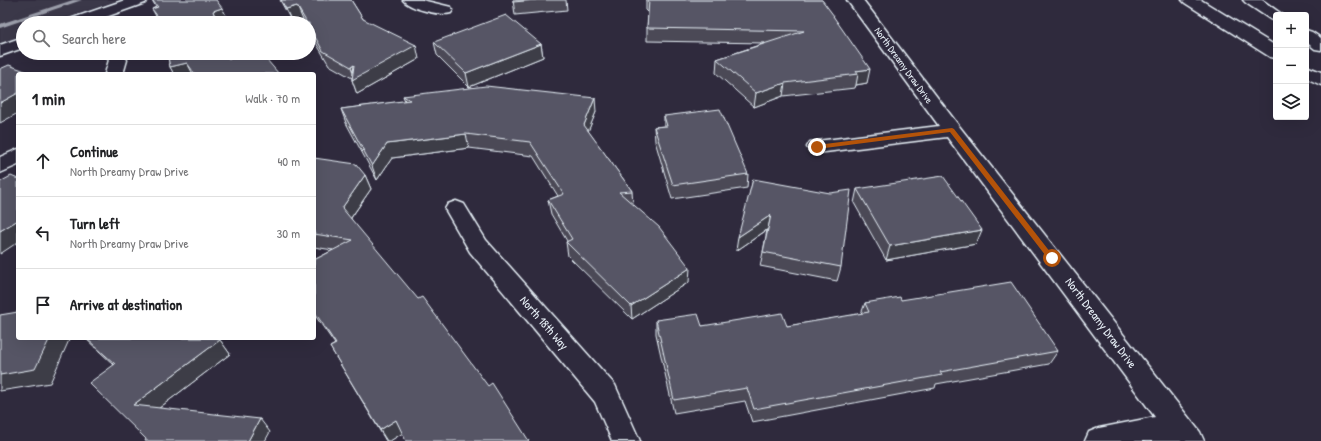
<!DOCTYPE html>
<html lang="en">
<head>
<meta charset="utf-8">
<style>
  :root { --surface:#fff; --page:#f2f2f2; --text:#202124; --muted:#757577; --line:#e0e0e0 }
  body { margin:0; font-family:"Patrick Hand",sans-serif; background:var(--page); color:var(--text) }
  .controls { position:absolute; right:12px; top:12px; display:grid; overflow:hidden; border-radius:4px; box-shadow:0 4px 16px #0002 }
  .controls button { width:36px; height:36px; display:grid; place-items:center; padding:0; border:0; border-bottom:1px solid var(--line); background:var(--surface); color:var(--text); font:20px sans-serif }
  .stop { position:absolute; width:12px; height:12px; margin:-9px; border:3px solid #b45309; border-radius:50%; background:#fff }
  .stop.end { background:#b45309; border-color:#fff; box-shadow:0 1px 4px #0008 }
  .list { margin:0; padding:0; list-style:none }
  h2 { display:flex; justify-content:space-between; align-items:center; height:52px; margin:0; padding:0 16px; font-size:17px }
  h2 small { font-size:13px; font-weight:400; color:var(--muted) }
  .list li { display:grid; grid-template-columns:26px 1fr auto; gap:12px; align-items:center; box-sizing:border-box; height:72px; padding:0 16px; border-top:1px solid var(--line) }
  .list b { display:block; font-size:15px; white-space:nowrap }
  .list p { margin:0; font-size:13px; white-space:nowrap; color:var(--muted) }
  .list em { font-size:13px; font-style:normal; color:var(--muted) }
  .icon { flex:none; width:22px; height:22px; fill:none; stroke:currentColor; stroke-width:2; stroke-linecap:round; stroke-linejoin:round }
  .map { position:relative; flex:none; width:1321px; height:441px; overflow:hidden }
  .search { position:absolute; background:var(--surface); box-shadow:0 4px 16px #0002; left:16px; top:16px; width:300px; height:44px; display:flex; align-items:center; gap:10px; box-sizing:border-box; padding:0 14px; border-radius:22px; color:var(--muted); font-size:15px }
  .panel { position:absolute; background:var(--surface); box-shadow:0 4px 16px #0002; left:16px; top:72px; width:300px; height:268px; border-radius:4px }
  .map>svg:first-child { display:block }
</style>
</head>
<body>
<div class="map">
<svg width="1321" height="441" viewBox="0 0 1321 441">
  <rect width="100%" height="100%" fill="#2f2a3d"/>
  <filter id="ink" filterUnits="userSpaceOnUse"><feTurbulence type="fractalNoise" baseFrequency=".025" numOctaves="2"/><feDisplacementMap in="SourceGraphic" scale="8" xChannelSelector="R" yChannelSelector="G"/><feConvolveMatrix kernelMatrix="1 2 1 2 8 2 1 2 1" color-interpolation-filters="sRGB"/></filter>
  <g filter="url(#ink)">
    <path fill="#3b3749" d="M0,0H118L50,23H23V34L0,44Z"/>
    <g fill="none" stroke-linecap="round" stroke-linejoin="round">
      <path fill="#9c9fab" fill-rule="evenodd" d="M73,0H82L0,28V24Z"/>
      <defs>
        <path id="street" d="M125,0H148L145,3L89,23H65L67,20Z
          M403,0H422L451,7L453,10L451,13C440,16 410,9 403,0Z
          M847,0H863L959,126L1200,432L1204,441H1085L1089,432L1099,428L1155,417L947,137L817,153L810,152L807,147L810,142L817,141L939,126Z
          M23,37V48L0,56V45Z
          M104,53H122L127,60L123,74H105L109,60Z
          M18,149V165L0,173V157Z
          M456,201L464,204L486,240L615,385L640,441H612L595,402L470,252L445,209L448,204Z"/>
        <path id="highway" d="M1182,0H1201L1276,46V58L1270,57L1185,3Z
          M1243,0H1262L1283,15H1276V21L1270,19L1246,3Z
          M1306,30L1312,32L1321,38V50L1315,49L1306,42Z
          M1306,66L1321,72V85L1306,78Z"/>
      </defs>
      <use href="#street" stroke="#e8f1f8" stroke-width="3"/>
      <use href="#highway" stroke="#e8f1f8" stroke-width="3"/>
      <use href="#street" fill="#2f2a3d" fill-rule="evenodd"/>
      <use href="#highway" fill="#2f2a3d" fill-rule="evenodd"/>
    </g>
    <path fill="#4b4957" stroke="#e8f1f8" d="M152,0L222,8L229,21L222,23H160L152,9L156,7Z
      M280,0H351L363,19L419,59L357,94L352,80V78L329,65L309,31V23H305L303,20L292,22Z
      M513,0H566L567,10L515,15Z
      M646,0H822L834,18L867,83L856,85L855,88L783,96L754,107L716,73L717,59L765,43L647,41V28L648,12L646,10Z
      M434,42L541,44L543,57L469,87L437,55Z
      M167,53H229L230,58L279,74H174L170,67Z
      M403,96L596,112L588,131L632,191L633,204L689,282L632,319L568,256L566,242L567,241L551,214L548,200L558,196L533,156L469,148L392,158L377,180L346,123L341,109L405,101Z
      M664,116L748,174L747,188L672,199L655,141L654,127L664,126Z
      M314,158L365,175L371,189L351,218L402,433L390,441H386L330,347L335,344L314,314V260L333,250L314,247Z
      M753,179L841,267L837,281L760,266L763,252L767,230L736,251Z
      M857,189L976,244L886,260L854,203Z
      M901,300L1058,351L1049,364L936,384L935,388L752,422L745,401L674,413L656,334V320L702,326H787L861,314L865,303Z
      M85,338H217L220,340L230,354L159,408L270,432L146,439L114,365Z"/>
    <path fill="#3d3c47" stroke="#e8f1f8" d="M297,6L303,20L292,22L286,9Z
      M222,8L229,21L222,23H217L213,11Z
      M541,44L543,57L469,87L466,73Z
      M416,45L419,59L357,94L352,80L355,78L351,67L354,65Z
      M226,53H229L235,72L228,59Z
      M187,63L193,74H174L170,67Z
      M870,69L867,83L856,85L858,74L856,71Z
      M785,83L783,96L754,107L756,93Z
      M18,93V113L0,123V103Z
      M595,98L596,112L585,139L584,125Z
      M466,134L469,148L392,158L377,180L372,166L387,144Z
      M365,175L371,189L348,222L342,208Z
      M771,215L768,229L736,251L738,237Z
      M18,220V242L0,254V231Z
      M982,230L976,244L886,260L890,246Z
      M690,268L689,282L632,319L631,306Z
      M50,338H70L50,383L0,391V375Z
      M220,340L230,354L146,418L133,405Z
      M260,419L270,432L265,441H248Z
      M396,420L403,433L390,441H387L380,430Z"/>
    <path fill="#575565" stroke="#e8f1f8" d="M152,0H216L222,8L213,11L217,23H161V21L152,9L158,7Z
      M281,0H351L363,19L416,45L352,80L354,65L351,67L323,51L309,26V23H307L297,6L286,9Z
      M513,0H536L513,2Z
      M649,0H822L834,16H833L870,69L856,71L858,74L785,83L756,93L717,59L804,31L647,28Z
      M506,15L541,44L466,73L434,42Z
      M167,53H226L228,59L244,53H261L279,74H195L187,63L170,67Z
      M9,65L33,74H18V93L0,103V69Z
      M486,86L595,98L584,125L632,191L619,192L659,227L690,268L631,306L566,242L572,239L548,200L564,194L530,142L466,134L387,144L372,166L341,109L410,100L403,96Z
      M720,109L748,174L673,185L654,127L667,126L664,116Z
      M314,158L356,164L365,175L342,208L418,299L422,297L488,386L492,383L529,441H406L396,420L380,430L330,347L336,344L314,311V260L353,240L314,234Z
      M11,176L18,179V220L0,231V182Z
      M943,176L982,230L890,246L857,189Z
      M753,179L830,193L851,190L841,267L763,252L771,215L738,237Z
      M1011,282L1058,351L940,372L942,375L754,409L747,388L674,400L656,320L698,314L702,326L782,313L787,326L869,312L865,303L900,297L901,300Z
      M18,312V338H50L35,369L0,375V315Z
      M86,338H217L220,340L133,405L260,419L248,441H145L146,439L89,383L115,364Z"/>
  </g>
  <path fill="#b45309" d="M952,128L954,129L1054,257V260H1049L950,132L817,149L814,147L817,145Z"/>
  <g text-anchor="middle" stroke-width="3" stroke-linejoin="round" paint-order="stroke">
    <g font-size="10" fill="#e8f1f8" stroke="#2f2a3d">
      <text transform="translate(904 65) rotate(54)" y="4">North Dreamy Draw Drive</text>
    </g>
    <g font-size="12" fill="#e8f1f8" stroke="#2f2a3d">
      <text transform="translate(544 323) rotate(49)" y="4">North 18th Way</text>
      <text transform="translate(1101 323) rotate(53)" y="4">North Dreamy Draw Drive</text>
    </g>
  </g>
</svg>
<div class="controls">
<button>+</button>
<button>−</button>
<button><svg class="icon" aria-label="layers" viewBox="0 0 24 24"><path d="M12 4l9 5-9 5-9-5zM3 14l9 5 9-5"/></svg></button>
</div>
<div class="stop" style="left:1052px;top:258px"></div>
<div class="stop end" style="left:817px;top:147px"></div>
<div class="search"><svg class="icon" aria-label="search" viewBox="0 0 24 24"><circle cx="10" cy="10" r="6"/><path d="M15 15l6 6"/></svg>Search here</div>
<section class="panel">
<h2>1 min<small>Walk · 70 m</small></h2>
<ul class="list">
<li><svg class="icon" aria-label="ahead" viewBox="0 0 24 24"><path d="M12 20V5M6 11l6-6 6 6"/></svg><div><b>Continue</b><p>North Dreamy Draw Drive</p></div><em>40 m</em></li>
<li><svg class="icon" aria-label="left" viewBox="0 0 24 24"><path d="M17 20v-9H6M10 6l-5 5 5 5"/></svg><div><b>Turn left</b><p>North Dreamy Draw Drive</p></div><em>30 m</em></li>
<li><svg class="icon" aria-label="arrive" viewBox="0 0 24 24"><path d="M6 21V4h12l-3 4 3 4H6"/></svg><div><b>Arrive at destination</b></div></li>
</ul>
</section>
</div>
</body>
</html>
